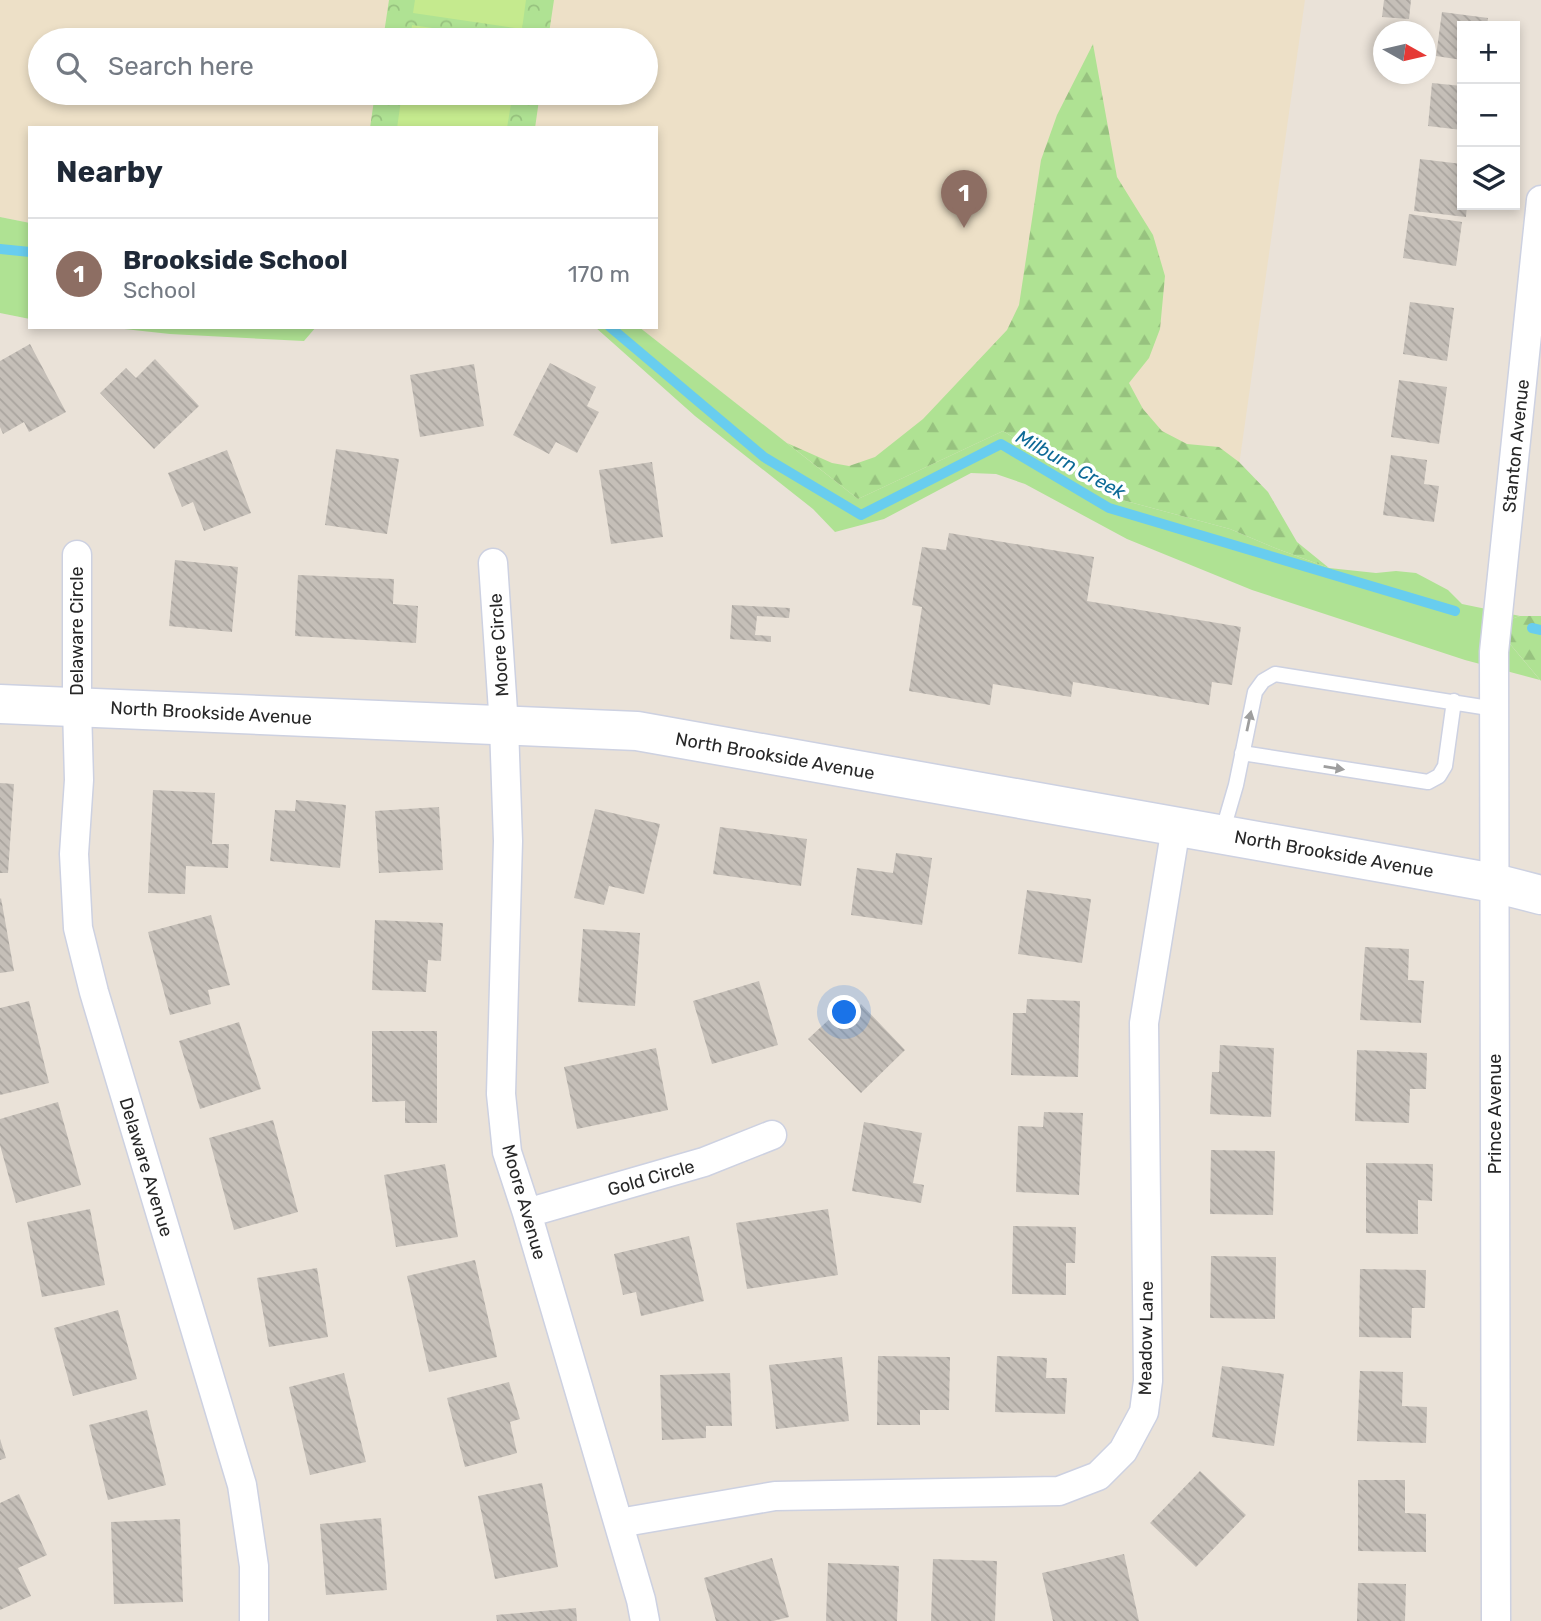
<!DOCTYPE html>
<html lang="en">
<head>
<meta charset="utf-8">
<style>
  :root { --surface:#fff; --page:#f6f6f7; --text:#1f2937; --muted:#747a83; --line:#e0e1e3; --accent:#db2777 }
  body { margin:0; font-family:Rubik,sans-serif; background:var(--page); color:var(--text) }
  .controls { position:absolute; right:21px; top:21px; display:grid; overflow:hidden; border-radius:0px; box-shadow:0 4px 10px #0003 }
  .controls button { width:63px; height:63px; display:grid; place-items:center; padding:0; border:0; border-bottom:2px solid var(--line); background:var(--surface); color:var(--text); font:35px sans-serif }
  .compass { position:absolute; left:1373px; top:21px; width:63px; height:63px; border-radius:50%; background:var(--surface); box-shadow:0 4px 10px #0003; rotate:98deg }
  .you { position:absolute; left:845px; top:1013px; width:24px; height:24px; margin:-18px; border:5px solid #fff; border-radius:50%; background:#1a73e8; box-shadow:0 0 0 10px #1a73e833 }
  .badge { display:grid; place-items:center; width:46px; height:46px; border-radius:50%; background:var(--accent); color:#fff; font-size:23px; font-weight:700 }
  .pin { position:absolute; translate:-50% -58px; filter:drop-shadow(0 2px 4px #0008) }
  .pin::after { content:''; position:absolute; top:37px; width:24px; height:21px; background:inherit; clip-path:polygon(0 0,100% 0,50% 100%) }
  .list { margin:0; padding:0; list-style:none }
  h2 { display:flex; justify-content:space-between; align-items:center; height:91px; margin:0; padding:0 28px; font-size:30px }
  h2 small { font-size:23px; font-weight:400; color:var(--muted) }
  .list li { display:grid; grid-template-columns:46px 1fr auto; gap:21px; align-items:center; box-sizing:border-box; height:112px; padding:0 28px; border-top:2px solid var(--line) }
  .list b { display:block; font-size:26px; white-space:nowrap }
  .list p { margin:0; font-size:23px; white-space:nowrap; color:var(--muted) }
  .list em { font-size:23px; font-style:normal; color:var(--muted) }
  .icon { flex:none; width:38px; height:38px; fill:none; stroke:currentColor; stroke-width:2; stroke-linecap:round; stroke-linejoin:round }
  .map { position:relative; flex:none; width:1541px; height:1621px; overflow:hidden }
  .search { position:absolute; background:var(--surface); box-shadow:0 4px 10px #0003; left:28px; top:28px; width:630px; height:77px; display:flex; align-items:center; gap:18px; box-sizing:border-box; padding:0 24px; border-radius:38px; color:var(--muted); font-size:26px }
  .panel { position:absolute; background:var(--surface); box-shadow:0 4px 10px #0003; left:28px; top:126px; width:630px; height:203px; border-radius:0px }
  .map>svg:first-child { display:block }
</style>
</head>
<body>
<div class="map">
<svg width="1541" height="1621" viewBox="0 0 1541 1621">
  <defs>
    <pattern id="forest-firs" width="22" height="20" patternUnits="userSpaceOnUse" patternTransform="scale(1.75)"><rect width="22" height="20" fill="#afe293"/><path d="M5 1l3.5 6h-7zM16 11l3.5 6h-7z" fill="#97c27f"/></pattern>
    <pattern id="park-crowns" width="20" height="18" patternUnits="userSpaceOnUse" patternTransform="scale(1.75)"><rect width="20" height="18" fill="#afe293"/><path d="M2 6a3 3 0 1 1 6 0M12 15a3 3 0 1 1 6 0" fill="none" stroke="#97c27f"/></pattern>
    <pattern id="building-back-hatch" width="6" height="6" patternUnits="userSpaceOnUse" patternTransform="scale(1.75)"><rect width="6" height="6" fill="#c5bfb8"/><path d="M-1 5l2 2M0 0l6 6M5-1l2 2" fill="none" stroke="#a9a49e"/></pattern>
  </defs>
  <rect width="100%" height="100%" fill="#eae2d8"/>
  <path fill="#ede0c7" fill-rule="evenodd" d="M0,0H1305L1230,529L1003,431L858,499L639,327H656V128H30V223L0,217ZM40,40H646V93H40Z"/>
  <path fill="#afe293" d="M0,217L30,223V319L0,313Z
    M106,327H316L304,341L170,334Z
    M595,327H639L858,499L1003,431L1111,497L1230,529L1275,548L1329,568L1376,573L1396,571L1416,573L1448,590L1462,604L1520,616L1511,619L1510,644L1540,680L1465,660L1252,590L1127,539L1025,484L996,474L971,473L884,519L835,532L813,509L695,416Z"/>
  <path fill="url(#forest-firs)" d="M1093,44L1117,177L1153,235L1165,276L1160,329L1149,358L1129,383L1143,409L1162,431L1187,444L1219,447L1239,462L1268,492L1297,542L1329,568L1275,548L1230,529L1111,497L1003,431L858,499L787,443L832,463L849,466L875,457L923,419L1007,330L1019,305L1041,160L1057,115Z
    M1520,616H1541V681L1510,644L1504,630L1511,619Z"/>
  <path fill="url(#park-crowns)" d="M389,0H554L548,40H383Z
    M375,93H540L535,128H370Z"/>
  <path fill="#c5ea8e" d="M415,0H526L522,29L413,13Z
    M412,25L514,40H410Z
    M402,93H437L511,104L507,128H397Z"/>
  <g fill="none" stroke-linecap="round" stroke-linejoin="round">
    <path stroke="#68cdef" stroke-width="10" d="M0,249L30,252
      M610,327L764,457L861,515L1001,444L1109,508L1455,611
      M1532,628L1541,630"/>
  </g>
  <path fill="url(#building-back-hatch)" d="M1384,0H1411L1409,19L1382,17Z
    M1442,12L1488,18L1487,26H1462V60L1436,56Z
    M1432,83L1462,86V130L1428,126Z
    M1420,159L1462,164V205H1467L1466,217L1414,211Z
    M1409,214L1462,222L1456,266L1403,258Z
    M1410,302L1454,308L1447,361L1403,354Z
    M30,344L66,412L29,432L24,422L3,434L0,427V361Z
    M155,359L199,406L154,449L100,393L126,368L136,378Z
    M550,363L596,387L587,406L599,412L577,453L556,442L549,454L513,435Z
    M474,364L484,426L420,437L410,375Z
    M1399,380L1447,387L1439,444L1391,437Z
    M336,449L399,459L387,534L325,525Z
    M227,450L251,513L204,531L193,502L182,507L168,473Z
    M1391,455L1427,460L1424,484L1439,486L1434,522L1383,515Z
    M652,462L663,537L611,544L599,470Z
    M949,533L1094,557L1087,601L1241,627L1232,685L1212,682L1209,705L1073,682L1071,697L993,684L990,705L909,691L922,607L912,605L922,547L946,550Z
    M175,560L238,567L232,632L169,626Z
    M298,575L394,579L393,604L418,606L416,643L295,636Z
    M732,605L790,608L789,618L757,616L755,635L771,636V642L730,639Z
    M0,783L14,784L8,873H0Z
    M153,790L215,793L212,844H229L228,868L186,866L185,894L148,893Z
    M296,800L346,805L340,868L270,861L275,810L295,811Z
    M439,807L443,870L379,873L375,811Z
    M595,809L660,824L644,894L609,886L604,905L574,898Z
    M720,827L807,839L801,886L713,874Z
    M896,853L932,858L922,925L851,915L857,868L893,873Z
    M1027,890L1091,899L1082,963L1018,954Z
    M1,898L14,971L0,973V899Z
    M211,915L230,985L208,990L211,1004L170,1015L148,932Z
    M375,920L443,923L441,961L428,960L426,992L372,990Z
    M583,929L640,933L635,1006L578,1002Z
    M1365,947L1409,949L1408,980L1424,981L1421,1023L1360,1020Z
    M759,981L778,1045L712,1064L693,1001Z
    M1027,999L1080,1001L1078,1077L1011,1075L1013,1013H1026Z
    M29,1001L49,1083L0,1095V1008Z
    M861,1004L905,1050L861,1093L808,1039L835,1014L843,1022Z
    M239,1022L261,1089L200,1109L179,1041Z
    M372,1031H437V1123H405V1101L372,1102Z
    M1220,1045L1274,1048L1271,1117L1210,1114L1212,1072H1219Z
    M656,1048L668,1110L577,1129L564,1067Z
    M1357,1050L1427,1053L1426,1089H1410L1409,1123L1355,1121Z
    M58,1102L81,1185L16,1203L0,1145V1119Z
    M1044,1112L1083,1113L1079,1195L1016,1192L1018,1126L1043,1127Z
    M273,1120L298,1212L234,1230L209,1138Z
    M864,1122L922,1133L913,1183L924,1185L921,1203L852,1191Z
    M1211,1150L1275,1151L1273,1215L1210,1214Z
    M1366,1163L1433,1164L1432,1201L1418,1200V1234L1366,1233Z
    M445,1164L458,1237L396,1247L384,1175Z
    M90,1209L105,1285L42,1297L27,1222Z
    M828,1209L838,1275L747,1289L736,1223Z
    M1013,1226L1076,1227L1075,1263H1066V1295L1012,1294Z
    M689,1236L704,1301L641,1316L636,1292L623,1295L614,1254Z
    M1211,1256L1276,1257L1275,1319L1210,1318Z
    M475,1260L497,1357L429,1372L407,1276Z
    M317,1268L328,1337L269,1347L257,1278Z
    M1360,1269L1426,1270L1425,1308H1412L1411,1338L1359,1337Z
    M118,1310L137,1379L73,1396L54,1328Z
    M878,1356L950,1357L949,1410H920V1425H877Z
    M997,1356L1047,1358L1046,1378H1067L1065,1414L995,1412Z
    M842,1357L849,1421L776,1429L769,1365Z
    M1222,1366L1284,1374L1274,1446L1212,1437Z
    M1360,1371L1403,1372L1402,1406L1427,1407L1426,1443L1357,1441Z
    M344,1373L366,1462L310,1475L289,1387Z
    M730,1373L732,1426H706V1438L662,1440L660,1375Z
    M509,1382L520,1419L510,1422L517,1453L465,1467L447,1398Z
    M147,1410L166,1485L108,1500L89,1425Z
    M0,1439L6,1458L0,1460Z
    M1200,1471L1246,1515L1196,1567L1150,1523Z
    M1358,1480H1405V1513L1426,1514V1552L1358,1551Z
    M542,1483L558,1567L495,1579L478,1496Z
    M19,1494L47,1555L18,1568L31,1596L0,1610V1503Z
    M381,1518L387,1590L326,1595L320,1524Z
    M180,1519L183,1602L114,1604L111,1522Z
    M1124,1554L1139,1621H1053L1042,1573Z
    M772,1558L789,1617L773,1621H716L704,1578Z
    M933,1559L997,1561L995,1621H931Z
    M828,1563L899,1566L897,1621H826Z
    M1358,1583L1406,1584L1405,1621H1357Z
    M576,1608L577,1621H497L496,1615Z"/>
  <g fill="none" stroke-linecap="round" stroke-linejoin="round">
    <defs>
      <path id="service" d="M1242,753L1428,782L1439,776L1445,766L1454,701
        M1222,833L1236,785L1255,692L1263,681L1275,674L1495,709"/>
      <path id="minor" d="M77,555V707L79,780L74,854L78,928L94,992L242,1485L254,1566V1621
        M493,563L504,726L508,841L501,1094L507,1152L527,1213L641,1600L645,1621
        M527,1213L704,1162L772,1135
        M619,1523L775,1496L1059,1491L1098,1476L1123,1451L1144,1412L1148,1381L1144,1023L1176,827
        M1496,1621L1494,652L1541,200"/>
      <path id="secondary" d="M0,704L637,731L1405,867L1494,883L1541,895"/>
    </defs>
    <use href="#service" stroke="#cdd1e1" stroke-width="17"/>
    <use href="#minor" stroke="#cdd1e1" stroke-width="31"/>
    <use href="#secondary" stroke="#cdd1e1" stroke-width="41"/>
    <use href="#service" stroke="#fff" stroke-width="14"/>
    <use href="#minor" stroke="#fff" stroke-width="28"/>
    <use href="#secondary" stroke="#fff" stroke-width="38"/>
  </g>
  <defs><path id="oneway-solid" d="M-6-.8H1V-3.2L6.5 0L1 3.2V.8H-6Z" transform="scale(1.75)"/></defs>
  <g fill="#9e9e9e">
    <use href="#oneway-solid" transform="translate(1249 721) rotate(-78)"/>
    <use href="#oneway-solid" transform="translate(1334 768) rotate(9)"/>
  </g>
  <g text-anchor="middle" stroke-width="7" stroke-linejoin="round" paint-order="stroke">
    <g font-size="18" fill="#272727" stroke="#fff">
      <text transform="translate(1516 446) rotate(-84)" y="6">Stanton Avenue</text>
      <text transform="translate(77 631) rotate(-90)" y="6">Delaware Circle</text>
      <text transform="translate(499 645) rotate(-94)" y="6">Moore Circle</text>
      <text transform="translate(211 713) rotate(3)" y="6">North Brookside Avenue</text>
      <text transform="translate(775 756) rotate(10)" y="6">North Brookside Avenue</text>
      <text transform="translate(1334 854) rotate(10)" y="6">North Brookside Avenue</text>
      <text transform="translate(1495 1114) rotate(-90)" y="6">Prince Avenue</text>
      <text transform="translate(146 1167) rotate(73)" y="6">Delaware Avenue</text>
      <text transform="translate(651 1178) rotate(-16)" y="6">Gold Circle</text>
      <text transform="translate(524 1202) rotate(74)" y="6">Moore Avenue</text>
      <text transform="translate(1146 1338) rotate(-89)" y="6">Meadow Lane</text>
    </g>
    <g font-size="19" font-style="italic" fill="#0c6996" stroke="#fff">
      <text transform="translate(1071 464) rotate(29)" y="7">Milburn Creek</text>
    </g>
  </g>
</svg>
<div class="controls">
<button>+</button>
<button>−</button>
<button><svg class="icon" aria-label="layers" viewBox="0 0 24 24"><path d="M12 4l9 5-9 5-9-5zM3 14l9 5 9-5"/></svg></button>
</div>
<svg class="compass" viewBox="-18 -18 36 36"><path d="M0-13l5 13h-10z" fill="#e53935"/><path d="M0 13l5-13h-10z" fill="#747a83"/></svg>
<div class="you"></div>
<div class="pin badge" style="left:964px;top:228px;background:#8d6e63">1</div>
<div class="search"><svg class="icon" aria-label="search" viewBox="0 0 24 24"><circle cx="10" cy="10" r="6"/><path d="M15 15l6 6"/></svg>Search here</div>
<section class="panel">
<h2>Nearby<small></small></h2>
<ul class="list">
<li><span class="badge" style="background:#8d6e63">1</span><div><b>Brookside School</b><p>School</p></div><em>170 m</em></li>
</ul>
</section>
</div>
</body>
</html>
